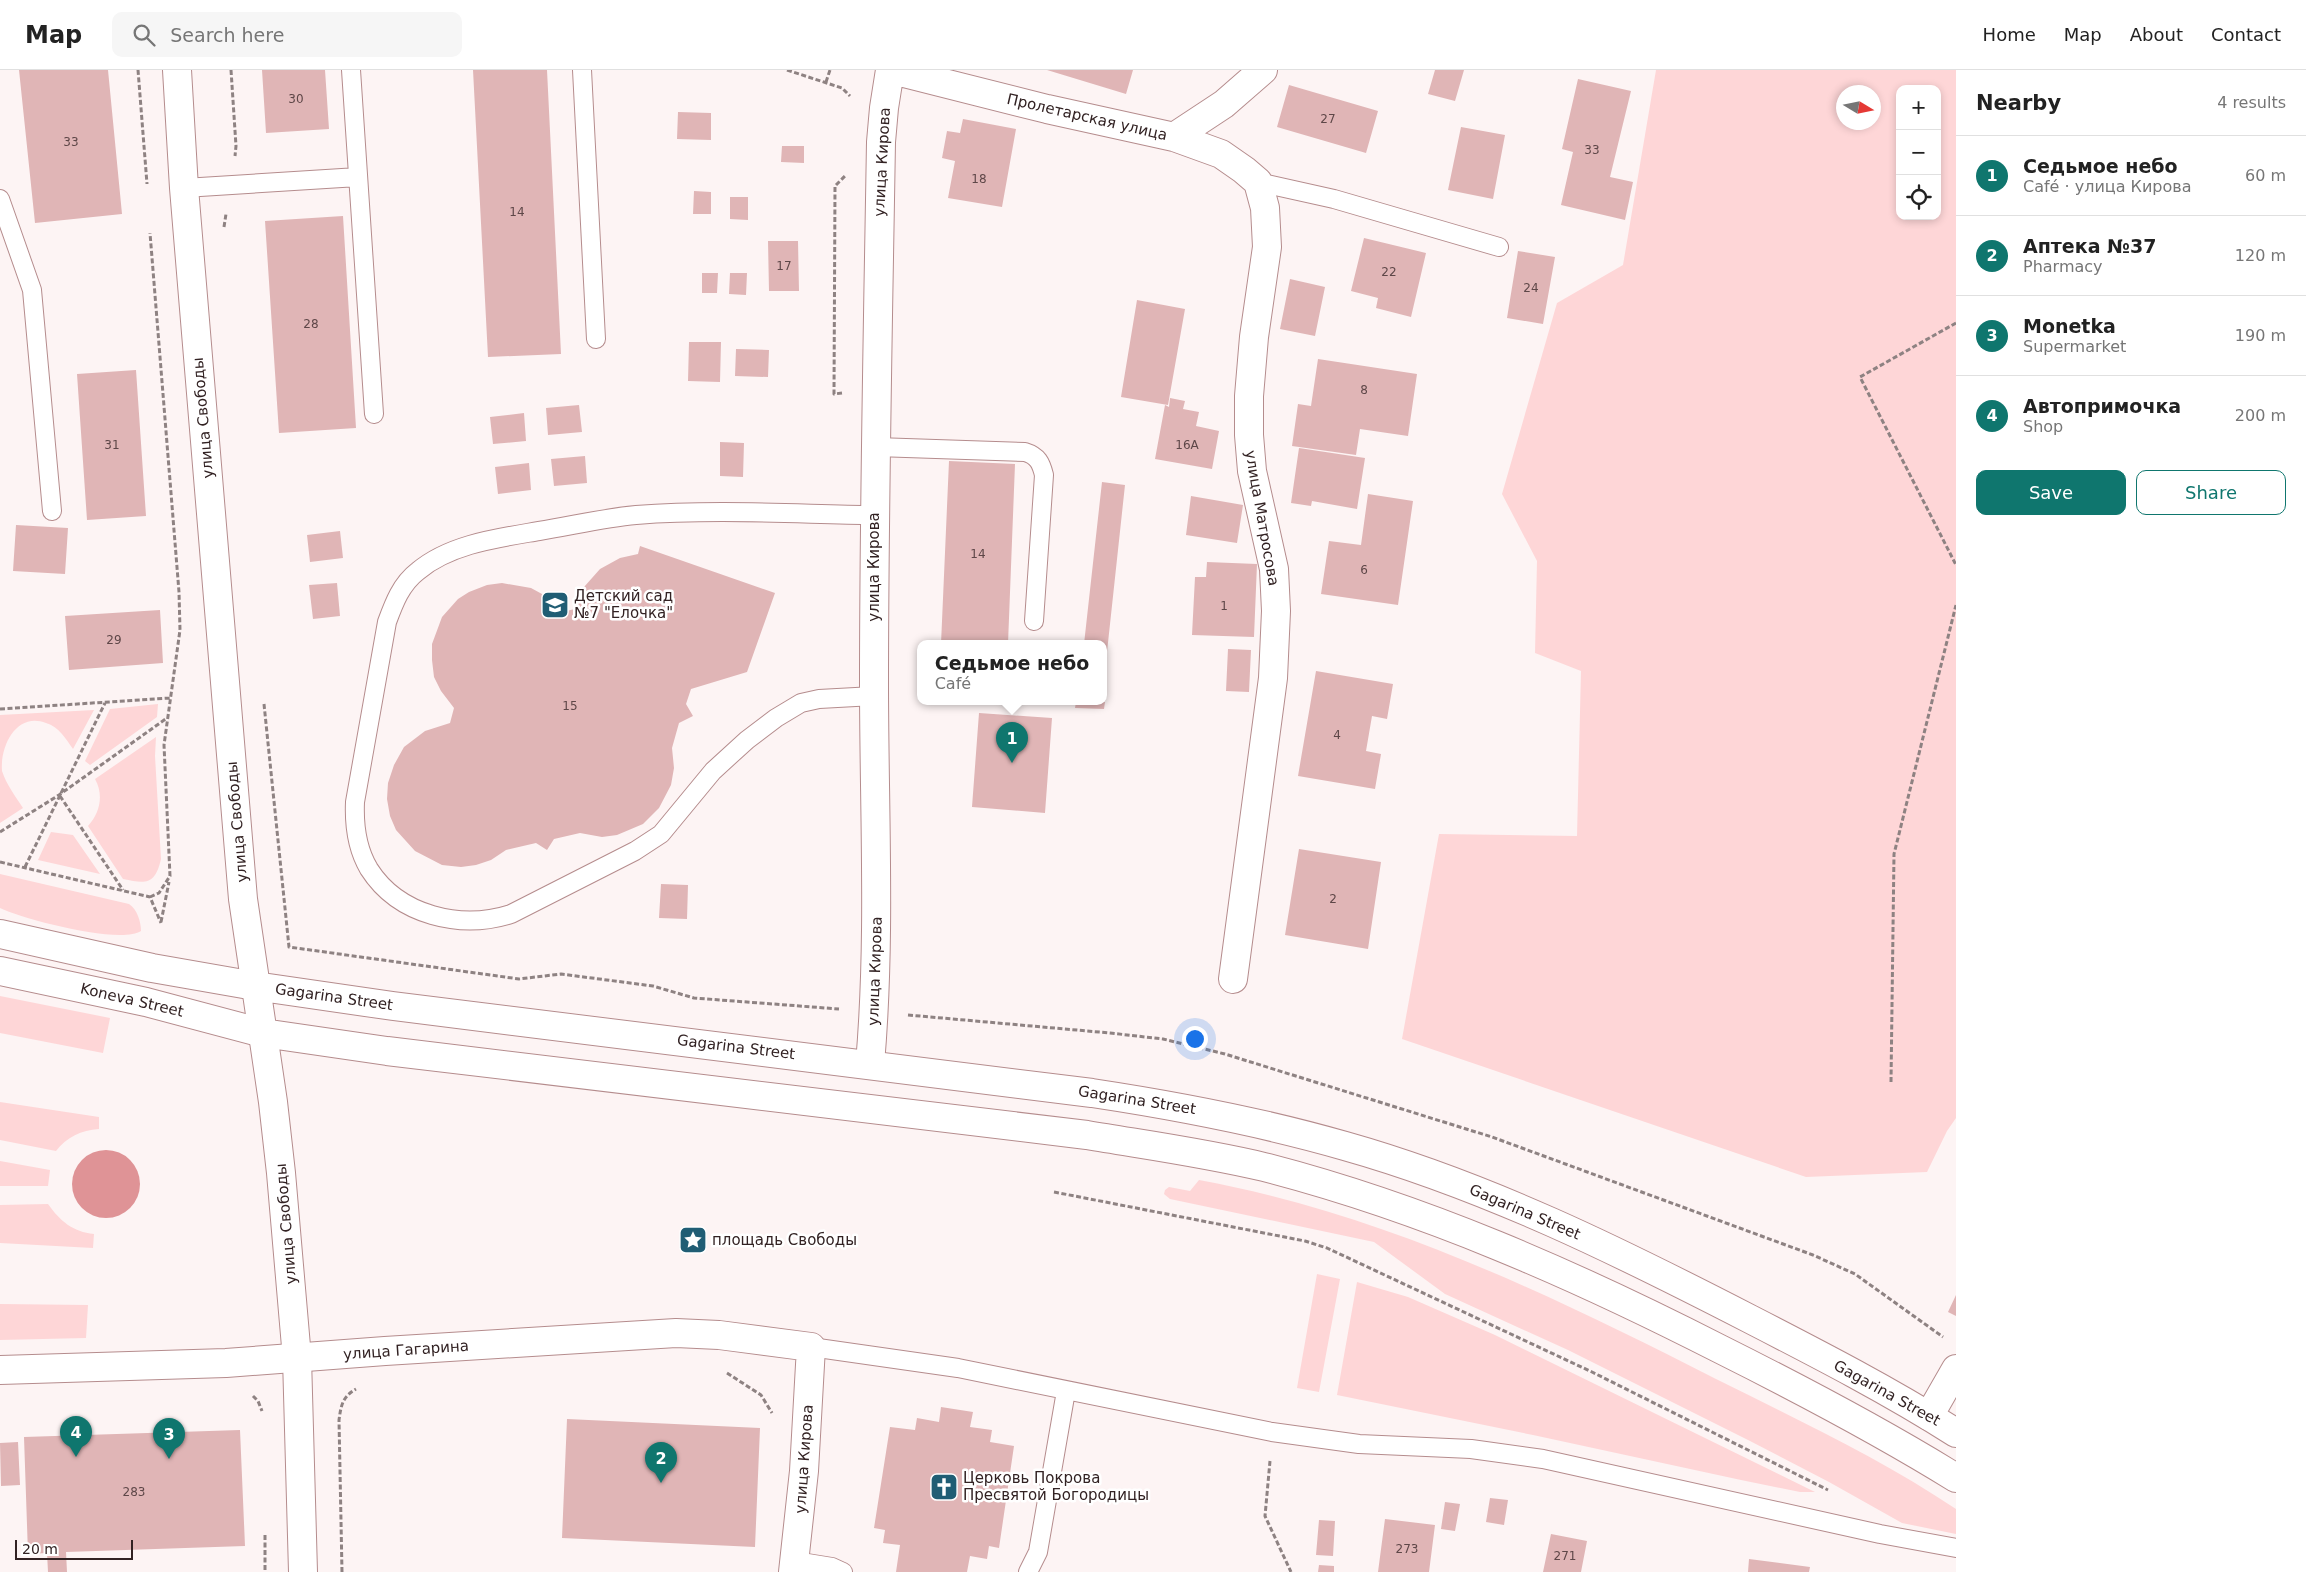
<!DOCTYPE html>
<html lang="en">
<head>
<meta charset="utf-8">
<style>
  :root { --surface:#fff; --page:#f6f6f6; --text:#222; --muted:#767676; --line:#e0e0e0; --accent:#0f766e }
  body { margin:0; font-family:"DejaVu Sans",sans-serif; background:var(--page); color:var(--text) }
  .controls { position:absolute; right:15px; top:15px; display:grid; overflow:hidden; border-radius:10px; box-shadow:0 2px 8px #0003 }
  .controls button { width:45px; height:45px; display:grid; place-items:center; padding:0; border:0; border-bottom:1px solid var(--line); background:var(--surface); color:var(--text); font:25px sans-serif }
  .compass { position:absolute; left:1836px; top:15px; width:45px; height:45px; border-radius:50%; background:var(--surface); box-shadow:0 2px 8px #0003; rotate:100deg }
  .scale { position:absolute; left:15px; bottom:12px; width:118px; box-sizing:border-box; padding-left:5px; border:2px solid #322223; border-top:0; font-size:14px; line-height:18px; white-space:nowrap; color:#322223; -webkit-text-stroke:4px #fff; paint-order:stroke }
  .you { position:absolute; left:1194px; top:968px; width:18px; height:18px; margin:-12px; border:4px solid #fff; border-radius:50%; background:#1a73e8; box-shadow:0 0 0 8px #1a73e833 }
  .badge { display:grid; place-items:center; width:32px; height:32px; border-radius:50%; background:var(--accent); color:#fff; font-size:16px; font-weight:700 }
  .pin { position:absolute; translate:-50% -41px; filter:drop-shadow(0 1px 2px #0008) }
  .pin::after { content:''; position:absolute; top:26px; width:18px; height:15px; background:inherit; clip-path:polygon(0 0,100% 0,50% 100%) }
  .popup { position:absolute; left:917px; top:570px; width:190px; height:65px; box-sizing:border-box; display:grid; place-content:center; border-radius:10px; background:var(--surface); filter:drop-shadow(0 1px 4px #0005); font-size:16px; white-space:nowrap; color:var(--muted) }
  .popup b { font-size:19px; color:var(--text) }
  .popup::after { content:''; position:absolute; left:50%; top:100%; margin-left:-10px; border:10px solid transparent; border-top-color:var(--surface) }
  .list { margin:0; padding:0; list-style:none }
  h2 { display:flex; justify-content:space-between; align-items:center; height:65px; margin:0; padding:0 20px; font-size:21px }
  h2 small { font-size:16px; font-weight:400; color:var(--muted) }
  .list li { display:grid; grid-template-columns:32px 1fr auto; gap:15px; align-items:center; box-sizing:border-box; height:80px; padding:0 20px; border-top:1px solid var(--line) }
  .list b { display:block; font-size:19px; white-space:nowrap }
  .list p { margin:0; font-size:16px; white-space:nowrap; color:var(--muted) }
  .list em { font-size:16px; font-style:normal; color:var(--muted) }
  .actions { display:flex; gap:10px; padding:15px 20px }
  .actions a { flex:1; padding:11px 0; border:1px solid var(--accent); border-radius:10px; text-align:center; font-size:18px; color:var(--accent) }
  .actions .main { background:var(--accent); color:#fff }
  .icon { flex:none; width:28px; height:28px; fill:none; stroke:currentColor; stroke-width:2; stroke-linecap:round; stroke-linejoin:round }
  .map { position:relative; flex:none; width:1956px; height:1502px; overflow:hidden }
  header { display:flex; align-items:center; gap:30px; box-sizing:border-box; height:70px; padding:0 25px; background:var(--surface); border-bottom:1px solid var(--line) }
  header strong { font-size:24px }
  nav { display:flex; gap:28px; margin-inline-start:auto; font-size:18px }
  .search { width:350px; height:45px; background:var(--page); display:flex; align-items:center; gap:12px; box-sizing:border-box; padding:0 18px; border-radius:10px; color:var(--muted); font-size:19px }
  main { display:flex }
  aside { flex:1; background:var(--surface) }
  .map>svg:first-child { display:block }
</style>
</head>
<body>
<header>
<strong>Map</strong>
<div class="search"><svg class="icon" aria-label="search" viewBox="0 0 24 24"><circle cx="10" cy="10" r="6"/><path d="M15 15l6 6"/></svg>Search here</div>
<nav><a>Home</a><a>Map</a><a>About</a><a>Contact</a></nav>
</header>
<main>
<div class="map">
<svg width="1956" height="1502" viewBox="0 0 1956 1502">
  <rect width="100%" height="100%" fill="#fdf4f4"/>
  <path fill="#fed6d7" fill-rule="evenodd" d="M1656,0H1956V1048L1947,1061L1927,1102L1806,1107L1402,969L1439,764L1577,766L1581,601L1535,583L1537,491L1502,424L1557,233L1623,195ZM1900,19H1937V146H1900ZM1844,22H1874V52H1844Z
    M158,634L157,647L90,695L85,691L110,639Z
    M94,640L73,679C66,669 59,657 46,653C17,642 0,675 2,701C6,714 16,727 23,738L0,753V645Z
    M156,667L155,686L161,789C155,815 146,814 123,809L88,756C100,743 104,725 95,709Z
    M51,762L73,765L100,804L38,790Z
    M0,804L129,834C137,839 141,852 141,861C120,875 23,849 0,838Z
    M0,926L110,948L103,983L0,963Z
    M0,1032L99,1047V1059C81,1060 67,1067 56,1081L0,1070Z
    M0,1091L50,1100L48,1116H0Z
    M1199,1110C1383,1144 1549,1224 1714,1308C1796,1349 1880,1388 1956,1439V1464L1902,1453L1829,1412L1750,1371L1568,1280L1445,1224L1374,1172L1170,1129L1164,1124L1165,1120L1169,1117L1190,1121Z
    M48,1134C60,1151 73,1162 94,1164L93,1178L0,1173V1135Z
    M1317,1204L1340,1209L1319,1322L1297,1318Z
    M1357,1212L1408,1227L1495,1265L1815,1422H1800L1741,1410L1533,1365L1337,1325Z
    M0,1234L88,1235L86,1268L0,1270Z"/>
  <path fill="#df9396" d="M72 1114a34 34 0 1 1 68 0a34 34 0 1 1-68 0Z"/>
  <path fill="#e0b5b6" d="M19,0H108L122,144L35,153Z
    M262,0H325L329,59L266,63Z
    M473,0H547L561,284L488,287Z
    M1047,0H1133L1126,24Z
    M1435,0H1464L1455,31L1428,24Z
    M1578,9L1631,21L1610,107L1633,112L1625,150L1561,135L1573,82L1562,79Z
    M1289,15L1378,41L1366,83L1277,57Z
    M678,42L711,43V70L677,69Z
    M963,49L1016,59L1002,137L948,128L955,91L942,88L947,61L960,63Z
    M1461,57L1505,65L1493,129L1448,120Z
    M782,76H804V93L781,92Z
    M694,121L711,122V144H693Z
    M730,127H748V150L730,149Z
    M343,146L356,358L279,363L265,151Z
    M1364,168L1426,183L1411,247L1376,238L1378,228L1351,221Z
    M768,171H798L799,221H769Z
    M1518,181L1555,187L1543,254L1507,248Z
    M702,203H718L717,223H702Z
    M730,203H747L746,225L729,224Z
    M1290,209L1325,217L1315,266L1280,259Z
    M1137,230L1185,239L1168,335L1121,327Z
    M689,272H721L720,312L688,311Z
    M736,279L769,280L768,307L735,306Z
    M1318,289L1417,304L1408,366L1360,359L1356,385L1292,376L1298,334L1311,336Z
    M136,300L146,446L87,450L77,304Z
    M1170,328L1185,331L1183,339L1199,342L1196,356L1219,361L1212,399L1155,389L1165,335L1169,337Z
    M579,335L582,362L548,365L546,338Z
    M524,343L526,371L493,374L490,347Z
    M720,372L744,373L743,407L720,406Z
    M1299,378L1365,388L1357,439L1312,431L1311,436L1291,433Z
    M585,386L587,413L554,416L551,389Z
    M949,391L1015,394L1008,574H941Z
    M529,393L531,420L498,424L495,397Z
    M1102,412L1125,415L1107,582L1103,581V574H1084Z
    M1368,424L1413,431L1398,535L1321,524L1329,471L1361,475Z
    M1191,426L1243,435L1237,473L1186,465Z
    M16,455L68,458L65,504L13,501Z
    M340,461L343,488L310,492L307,465Z
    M640,476L775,523L747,602L691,619L686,634L693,646L679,653L672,678L674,698L671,715L659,738L643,754L617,765L602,767L580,763L554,769L547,780L536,773L506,780L491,790L476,795L461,797L442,795L415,781L396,760L390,746L387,729L388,713L394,695L404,677L425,661L450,653L454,638L441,621L434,607L432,590V574L442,547L458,529L469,522L487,515L502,513L531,518L542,524L562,542L575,539L584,517L600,499L620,488L638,484Z
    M1207,492L1257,494L1254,567L1192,565L1195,507H1206Z
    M337,513L340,546L313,549L309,515Z
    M160,540L163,593L69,600L65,546Z
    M1228,579L1251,580L1249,622L1226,621Z
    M1316,601L1393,614L1387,649L1372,646L1366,681L1381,684L1375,719L1298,706Z
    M1103,609H1106L1105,629H1103Z
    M1076,632H1105L1104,639L1075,638Z
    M979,643L1052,648L1045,743L972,737Z
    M1299,779L1381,792L1368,879L1285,865Z
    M661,814L688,815L687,849L659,848Z
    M1956,1225V1246L1948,1242Z
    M941,1337L973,1342L970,1357L992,1360L990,1372L1014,1376L999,1478L989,1476L987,1489L970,1486L967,1502H896L900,1475L883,1473L885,1460L874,1458L890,1357L915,1360L917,1348L939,1352Z
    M567,1349L760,1358L755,1477L562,1468Z
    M240,1360L245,1476L66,1482L67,1502H48L47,1483L28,1484L24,1367Z
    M18,1372L20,1415L1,1416L0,1373Z
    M1490,1428L1508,1430L1504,1455L1486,1452Z
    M1445,1432L1460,1434L1455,1461L1441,1459Z
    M1385,1449L1435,1455L1429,1502H1378Z
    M1319,1450L1335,1451L1333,1486L1316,1485Z
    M1551,1464L1587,1471L1581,1502H1543Z
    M1749,1489L1810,1497L1809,1502H1748Z
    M1319,1495L1334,1496V1502H1318Z"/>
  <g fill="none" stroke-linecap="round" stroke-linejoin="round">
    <defs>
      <path id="service" d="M351,0L374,344
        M582,0L596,269
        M1258,112L1334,129L1499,177
        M184,118L358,107
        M0,129L32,220L52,441
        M876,377L1025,382C1038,386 1041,393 1044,405L1034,551
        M874,445C795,444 715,439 636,445C603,448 571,456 539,461C498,468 450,474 418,501C401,514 394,533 387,552L355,732C354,755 357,779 369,799C399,846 461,860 511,844L635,781L661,764L713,701L747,670L776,648L801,633L819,629L874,626
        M811,1277L958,1298L1272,1362L1359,1374L1471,1379L1543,1389L1880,1464L1956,1478
        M795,1491L832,1497L843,1502
        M1028,1502L1038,1482L1066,1321"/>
      <path id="minor" d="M892,0L1047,39L1174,67L1224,34L1263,0
        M1174,67L1221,84L1244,100L1258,112L1265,138L1267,177L1254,267L1249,326V365L1252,401L1274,499L1276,541L1273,608L1233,909
        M870,994C881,867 874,741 874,614C874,433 878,253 881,72L884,38L890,0
        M0,1300L226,1293L385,1281L676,1263L719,1265L811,1277L804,1401L793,1502
        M1929,1346L1956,1299"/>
      <path id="secondary" d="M0,864L152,898L255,916
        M0,901L146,932L263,963"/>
      <path id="primary" d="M177,0L184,118L243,829L273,1032L281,1103L297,1288L303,1502
        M255,916L393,936L1092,1023C1178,1036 1262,1052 1345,1076C1487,1116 1620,1182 1750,1249C1820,1285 1890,1321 1956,1363
        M263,963L387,981L1087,1065C1146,1075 1206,1083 1264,1097C1423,1138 1573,1204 1720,1279C1800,1319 1880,1361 1956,1408"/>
    </defs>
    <use href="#service" stroke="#b58c8d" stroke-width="20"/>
    <use href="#minor" stroke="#b58c8d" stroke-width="30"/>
    <use href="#secondary" stroke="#b58c8d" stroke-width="30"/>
    <use href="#primary" stroke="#b58c8d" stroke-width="30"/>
    <path stroke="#8e8282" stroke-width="3" stroke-dasharray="5 2.5" stroke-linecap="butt" d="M138,0L147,114
      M231,0L236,76L235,86
      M787,0L842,18L850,26
      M826,12L830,0
      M224,157L226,144
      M1956,253L1860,307L1956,495
      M842,323L834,324L835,116L846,105
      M264,634L289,877L519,909L561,904L653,916L694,928L839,939
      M0,639L170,628
      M60,726L123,820
      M0,762L59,725L167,648
      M0,792L150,827L161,853
      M25,797L105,633
      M150,827L159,823L170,806L164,675L180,560L179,522L150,163
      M161,852L169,812
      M908,945L1110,963L1163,969L1225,984L1492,1067L1813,1185L1855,1204L1943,1267
      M1891,1012L1894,784L1956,535
      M1054,1122L1305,1171L1327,1178L1592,1302L1828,1420
      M727,1303L761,1325L772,1343
      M253,1326L258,1331L262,1341
      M1270,1391L1265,1446L1291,1502
      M265,1465V1502
      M342,1502L339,1350C341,1336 342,1327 356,1319"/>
    <use href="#service" stroke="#fff" stroke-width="18"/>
    <use href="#minor" stroke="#fff" stroke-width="28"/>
    <use href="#secondary" stroke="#fff" stroke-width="28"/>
    <use href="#primary" stroke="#fff" stroke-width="28"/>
  </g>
  <defs>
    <symbol id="school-square" viewBox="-11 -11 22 22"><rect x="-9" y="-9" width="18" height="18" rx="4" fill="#205d74" stroke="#fff"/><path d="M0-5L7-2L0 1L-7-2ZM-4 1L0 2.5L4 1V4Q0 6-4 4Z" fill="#fff"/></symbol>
    <symbol id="sight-square" viewBox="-11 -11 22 22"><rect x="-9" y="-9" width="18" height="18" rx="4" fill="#205d74" stroke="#fff"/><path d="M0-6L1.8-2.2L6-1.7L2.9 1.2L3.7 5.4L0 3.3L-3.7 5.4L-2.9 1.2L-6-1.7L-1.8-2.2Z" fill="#fff"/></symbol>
    <symbol id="church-square" viewBox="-11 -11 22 22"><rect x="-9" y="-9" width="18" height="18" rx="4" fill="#205d74" stroke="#fff"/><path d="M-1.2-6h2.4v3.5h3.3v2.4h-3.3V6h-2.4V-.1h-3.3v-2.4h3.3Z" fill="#fff"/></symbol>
  </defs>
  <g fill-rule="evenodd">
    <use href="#school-square" x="539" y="519" width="32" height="32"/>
    <use href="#sight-square" x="677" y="1154" width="32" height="32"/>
    <use href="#church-square" x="928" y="1401" width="32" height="32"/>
  </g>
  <g text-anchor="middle" stroke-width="5" stroke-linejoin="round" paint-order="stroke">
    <g font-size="12" fill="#5e4748">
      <text x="296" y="33">30</text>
      <text x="1328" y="53">27</text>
      <text x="71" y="76">33</text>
      <text x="1592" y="84">33</text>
      <text x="979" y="113">18</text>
      <text x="517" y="146">14</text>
      <text x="784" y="200">17</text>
      <text x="1389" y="206">22</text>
      <text x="1531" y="222">24</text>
      <text x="311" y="258">28</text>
      <text x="1364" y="324">8</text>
      <text x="112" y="379">31</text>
      <text x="1187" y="379">16А</text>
      <text x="978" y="488">14</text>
      <text x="1364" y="504">6</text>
      <text x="1224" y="540">1</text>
      <text x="114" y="574">29</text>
      <text x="570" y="640">15</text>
      <text x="1337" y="669">4</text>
      <text x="1333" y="833">2</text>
      <text x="134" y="1426">283</text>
      <text x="1407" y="1483">273</text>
      <text x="1565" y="1490">271</text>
    </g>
    <g font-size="15" fill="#322223" stroke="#fff">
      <text transform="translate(1087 47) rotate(13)" y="5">Пролетарская улица</text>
      <text transform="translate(882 92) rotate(-87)" y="5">улица Кирова</text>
      <text transform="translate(203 348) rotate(-95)" y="5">улица Свободы</text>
      <text transform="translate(1262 448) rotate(80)" y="5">улица Матросова</text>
      <text transform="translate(874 497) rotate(-90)" y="5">улица Кирова</text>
      <text transform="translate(237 752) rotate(-95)" y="5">улица Свободы</text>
      <text transform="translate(875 901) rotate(-88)" y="5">улица Кирова</text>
      <text transform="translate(334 927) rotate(8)" y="5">Gagarina Street</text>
      <text transform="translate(132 930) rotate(13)" y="5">Koneva Street</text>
      <text transform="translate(736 977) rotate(7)" y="5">Gagarina Street</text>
      <text transform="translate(1137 1030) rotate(9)" y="5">Gagarina Street</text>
      <text transform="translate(1525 1142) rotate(23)" y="5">Gagarina Street</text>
      <text transform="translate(286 1154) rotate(-95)" y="5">улица Свободы</text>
      <text transform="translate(406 1280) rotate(-4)" y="5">улица Гагарина</text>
      <text transform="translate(1887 1323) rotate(29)" y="5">Gagarina Street</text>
      <text transform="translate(804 1389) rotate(-86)" y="5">улица Кирова</text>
    </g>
    <g font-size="15" fill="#322223" stroke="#fff" text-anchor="start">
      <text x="574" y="531">Детский сад<tspan x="574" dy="17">№7 "Елочка"</tspan></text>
      <text x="712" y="1175">площадь Свободы</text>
      <text x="963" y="1413">Церковь Покрова<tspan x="963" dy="17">Пресвятой Богородицы</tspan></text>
    </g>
  </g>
</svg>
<div class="controls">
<button>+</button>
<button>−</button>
<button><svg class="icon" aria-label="locate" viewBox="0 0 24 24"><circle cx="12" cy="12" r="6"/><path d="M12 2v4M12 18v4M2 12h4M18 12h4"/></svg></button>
</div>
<svg class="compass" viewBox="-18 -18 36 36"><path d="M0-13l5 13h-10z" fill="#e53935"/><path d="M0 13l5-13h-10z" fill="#767676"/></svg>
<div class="scale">20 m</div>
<div class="you"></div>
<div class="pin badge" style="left:1012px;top:693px">1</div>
<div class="popup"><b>Седьмое небо</b>Café</div>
<div class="pin badge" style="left:661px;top:1413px">2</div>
<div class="pin badge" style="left:169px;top:1389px">3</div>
<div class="pin badge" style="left:76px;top:1387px">4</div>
</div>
<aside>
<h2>Nearby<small>4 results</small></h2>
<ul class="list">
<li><span class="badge">1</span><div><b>Седьмое небо</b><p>Café · улица Кирова</p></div><em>60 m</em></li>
<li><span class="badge">2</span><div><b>Аптека №37</b><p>Pharmacy</p></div><em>120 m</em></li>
<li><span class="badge">3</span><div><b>Monetka</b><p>Supermarket</p></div><em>190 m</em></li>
<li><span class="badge">4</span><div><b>Автопримочка</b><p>Shop</p></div><em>200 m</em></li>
</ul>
<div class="actions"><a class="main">Save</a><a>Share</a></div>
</aside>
</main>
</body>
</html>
